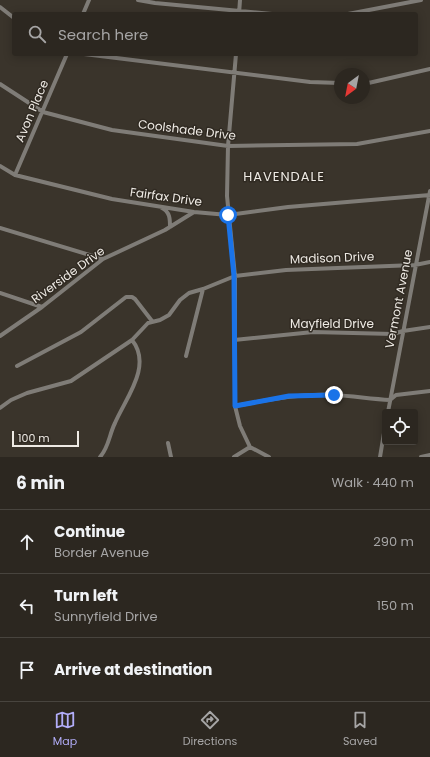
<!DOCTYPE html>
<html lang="en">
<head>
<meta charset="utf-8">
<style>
  :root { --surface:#2c2720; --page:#38332d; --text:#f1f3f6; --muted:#a6a5a5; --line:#48443e; --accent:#b2adf9 }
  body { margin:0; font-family:Poppins,sans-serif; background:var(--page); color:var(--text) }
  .controls { position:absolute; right:12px; bottom:12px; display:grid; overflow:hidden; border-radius:4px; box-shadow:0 2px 10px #0003 }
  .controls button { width:36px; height:36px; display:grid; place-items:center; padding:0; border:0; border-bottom:1px solid var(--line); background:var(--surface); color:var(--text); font:20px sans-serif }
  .compass { position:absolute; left:334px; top:68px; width:36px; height:36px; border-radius:50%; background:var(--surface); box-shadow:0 2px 10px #0003; rotate:212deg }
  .scale { position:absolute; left:12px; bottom:10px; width:67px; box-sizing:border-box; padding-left:4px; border:2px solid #eeeae4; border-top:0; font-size:11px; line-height:14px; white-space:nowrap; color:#eeeae4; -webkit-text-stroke:3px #302a22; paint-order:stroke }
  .stop { position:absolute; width:12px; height:12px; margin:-9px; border:3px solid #1a73e8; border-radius:50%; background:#fff }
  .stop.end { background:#1a73e8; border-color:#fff; box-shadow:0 1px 4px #0008 }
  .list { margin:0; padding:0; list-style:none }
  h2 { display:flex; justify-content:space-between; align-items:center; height:52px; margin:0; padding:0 16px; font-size:17px }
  h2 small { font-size:13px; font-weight:400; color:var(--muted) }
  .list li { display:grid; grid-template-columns:26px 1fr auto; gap:12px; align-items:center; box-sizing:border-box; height:64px; padding:0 16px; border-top:1px solid var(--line) }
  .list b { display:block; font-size:15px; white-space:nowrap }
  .list p { margin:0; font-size:13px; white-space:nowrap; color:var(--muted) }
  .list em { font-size:13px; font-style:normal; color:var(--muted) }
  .icon { flex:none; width:22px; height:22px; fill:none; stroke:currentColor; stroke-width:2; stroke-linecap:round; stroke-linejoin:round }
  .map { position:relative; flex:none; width:430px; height:457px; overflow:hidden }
  .search { position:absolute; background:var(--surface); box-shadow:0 2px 10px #0003; left:12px; right:12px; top:12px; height:44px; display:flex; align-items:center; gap:10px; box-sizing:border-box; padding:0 14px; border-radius:4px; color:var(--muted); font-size:15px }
  .sheet { height:244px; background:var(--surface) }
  nav { display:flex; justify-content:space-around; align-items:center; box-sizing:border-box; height:56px; border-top:1px solid var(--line); background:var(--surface); font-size:11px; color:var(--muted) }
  nav a { display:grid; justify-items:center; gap:2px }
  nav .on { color:var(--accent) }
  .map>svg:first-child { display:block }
</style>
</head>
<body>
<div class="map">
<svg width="430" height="457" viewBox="0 0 430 457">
  <rect width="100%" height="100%" fill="#3a342b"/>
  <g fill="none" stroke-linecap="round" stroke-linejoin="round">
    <path stroke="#7f7c77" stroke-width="4" d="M138,0L155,3L272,14
      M0,7L14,18
      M83,14L89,0
      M239,14L240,0
      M348,14L421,0
      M84,54L310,82L340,83
      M236,54L228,146L227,196L235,276V406L240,426L250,447
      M0,84L43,112L112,130L228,146L357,144L430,131
      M364,84L430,69
      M0,166L15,175L112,199L194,212L228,215L288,207L430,195
      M15,175L67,54
      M162,208C170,212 170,219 170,227
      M0,228L103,259
      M0,293L42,307
      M0,336L42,307L103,259L165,230L194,212
      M234,340L313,332L393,334L403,331L430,327
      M186,356L203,289
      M17,366L81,332L126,297H132L135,299L152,321
      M235,406C268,400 301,393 334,395C353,396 371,399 390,400L396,395L430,391
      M0,408L11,400L27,393L71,381L132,340L148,323L160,320L169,315L180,300L189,293L203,289L235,276L286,270L415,265L430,262
      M388,412L430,191
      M168,443L171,457
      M250,447L269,457
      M100,457C109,447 109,435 115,423C125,399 153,366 132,340
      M234,457L250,447
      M380,457L385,427
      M421,457L430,455"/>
  </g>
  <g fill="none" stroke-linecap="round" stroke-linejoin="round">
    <path stroke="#1a73e8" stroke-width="5" d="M228,215L234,276L235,406L289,396L334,395"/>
  </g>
  <g text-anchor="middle" stroke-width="3" stroke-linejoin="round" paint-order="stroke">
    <g font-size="12" fill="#eeeae4" stroke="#302a22">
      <text transform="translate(32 111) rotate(-67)" y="4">Avon Place</text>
      <text transform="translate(187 130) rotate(7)" y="4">Coolshade Drive</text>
      <text transform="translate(166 197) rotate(8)" y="4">Fairfax Drive</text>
      <text transform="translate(332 258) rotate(-2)" y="4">Madison Drive</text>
      <text transform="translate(68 275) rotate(-36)" y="4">Riverside Drive</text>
      <text transform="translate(399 299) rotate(-79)" y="4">Vermont Avenue</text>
      <text x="332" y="328">Mayfield Drive</text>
    </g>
    <g font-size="13" letter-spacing="1" fill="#eeeae4" stroke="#302a22">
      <text x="284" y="181">HAVENDALE</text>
    </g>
  </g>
</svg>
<div class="controls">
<button><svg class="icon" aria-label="locate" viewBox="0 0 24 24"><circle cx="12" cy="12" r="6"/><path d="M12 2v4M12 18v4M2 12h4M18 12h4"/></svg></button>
</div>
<svg class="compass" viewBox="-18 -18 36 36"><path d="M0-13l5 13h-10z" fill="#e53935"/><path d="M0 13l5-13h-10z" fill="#a6a5a5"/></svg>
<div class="scale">100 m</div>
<div class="stop" style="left:228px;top:215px"></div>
<div class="stop end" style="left:334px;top:395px"></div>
<div class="search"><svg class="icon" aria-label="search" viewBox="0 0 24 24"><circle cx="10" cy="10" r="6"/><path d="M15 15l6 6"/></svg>Search here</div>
</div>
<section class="sheet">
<h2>6 min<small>Walk · 440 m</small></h2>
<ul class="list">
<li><svg class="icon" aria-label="ahead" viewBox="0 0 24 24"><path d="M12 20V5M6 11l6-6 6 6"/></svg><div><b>Continue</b><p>Border Avenue</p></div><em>290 m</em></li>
<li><svg class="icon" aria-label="left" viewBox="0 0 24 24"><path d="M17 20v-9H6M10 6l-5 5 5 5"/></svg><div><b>Turn left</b><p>Sunnyfield Drive</p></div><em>150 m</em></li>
<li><svg class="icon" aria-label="arrive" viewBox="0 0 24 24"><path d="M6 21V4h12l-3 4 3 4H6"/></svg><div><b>Arrive at destination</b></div></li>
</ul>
</section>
<nav>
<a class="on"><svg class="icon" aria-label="map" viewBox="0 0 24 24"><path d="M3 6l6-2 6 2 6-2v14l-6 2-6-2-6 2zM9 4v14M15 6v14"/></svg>Map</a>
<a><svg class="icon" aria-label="directions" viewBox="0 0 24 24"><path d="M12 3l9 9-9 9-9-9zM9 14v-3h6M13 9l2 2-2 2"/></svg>Directions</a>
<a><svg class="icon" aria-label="saved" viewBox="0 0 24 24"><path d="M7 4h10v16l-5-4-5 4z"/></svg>Saved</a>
</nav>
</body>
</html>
